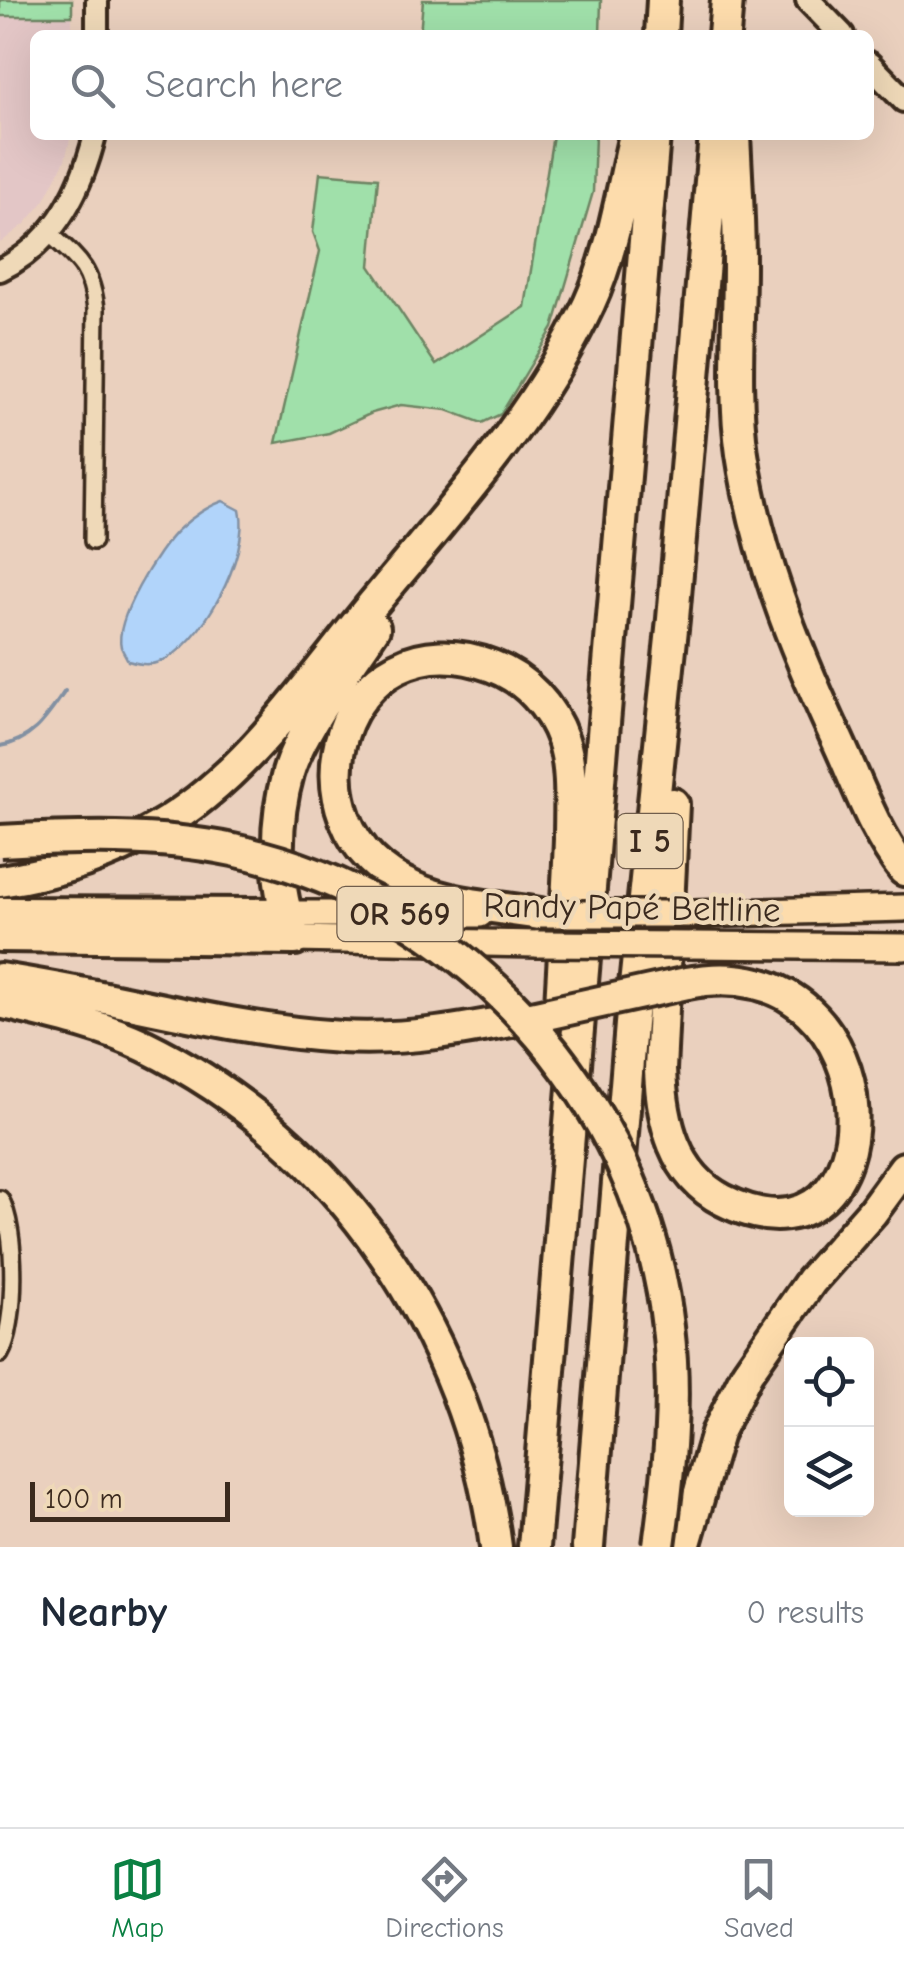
<!DOCTYPE html>
<html lang="en">
<head>
<meta charset="utf-8">
<style>
  :root { --surface:#fff; --page:#f6f6f7; --text:#1f2937; --muted:#747a83; --line:#e0e1e3; --accent:#0b8043 }
  body { margin:0; font-family:"Comic Neue",sans-serif; background:var(--page); color:var(--text) }
  .controls { position:absolute; right:30px; bottom:30px; display:grid; overflow:hidden; border-radius:15px; box-shadow:0 10px 40px #0002 }
  .controls button { width:90px; height:90px; display:grid; place-items:center; padding:0; border:0; border-bottom:2px solid var(--line); background:var(--surface); color:var(--text); font:50px sans-serif }
  .scale { position:absolute; left:30px; bottom:25px; width:200px; box-sizing:border-box; padding-left:10px; border:5px solid #3b2a1e; border-top:0; font-size:28px; line-height:35px; white-space:nowrap; color:#3b2a1e; -webkit-text-stroke:8px #efd9b8; paint-order:stroke }
  .list { margin:0; padding:0; list-style:none }
  h2 { display:flex; justify-content:space-between; align-items:center; height:130px; margin:0; padding:0 40px; font-size:42px }
  h2 small { font-size:32px; font-weight:400; color:var(--muted) }
  .icon { flex:none; width:55px; height:55px; fill:none; stroke:currentColor; stroke-width:2; stroke-linecap:round; stroke-linejoin:round }
  .map { position:relative; flex:none; width:904px; height:1547px; overflow:hidden }
  .search { position:absolute; background:var(--surface); box-shadow:0 10px 40px #0002; left:30px; right:30px; top:30px; height:110px; display:flex; align-items:center; gap:25px; box-sizing:border-box; padding:0 35px; border-radius:15px; color:var(--muted); font-size:38px }
  .sheet { height:280px; background:var(--surface) }
  nav { display:flex; justify-content:space-around; align-items:center; box-sizing:border-box; height:140px; border-top:2px solid var(--line); background:var(--surface); font-size:28px; color:var(--muted) }
  nav a { display:grid; justify-items:center; gap:5px }
  nav .on { color:var(--accent) }
  .map>svg:first-child { display:block }
</style>
</head>
<body>
<div class="map">
<svg width="904" height="1547" viewBox="0 0 904 1547">
  <rect width="100%" height="100%" fill="#ead0be"/>
  <filter id="ink" filterUnits="userSpaceOnUse"><feTurbulence type="fractalNoise" baseFrequency=".01" numOctaves="2"/><feDisplacementMap in="SourceGraphic" scale="20" xChannelSelector="R" yChannelSelector="G"/><feConvolveMatrix kernelMatrix="1 2 1 2 8 2 1 2 1" color-interpolation-filters="sRGB"/></filter>
  <g filter="url(#ink)">
    <path fill="#e3c6c6" d="M0,16H72V35H35V135H71L65,160L45,200L25,224L0,243Z"/>
    <path fill="#a0e0aa" stroke="#6e8564" stroke-width="2.5" d="M0,0H72V16H0Z
      M423,0H601L600,35H420Z
      M553,135H595L593,192L553,328L501,414L482,423L447,410L401,405L372,413L329,433L276,443L320,251L313,232L320,173L378,178L370,266L436,365L525,307Z"/>
    <path fill="#b1d4fa" stroke="#8290a2" stroke-width="2.5" d="M223,501L240,510C251,554 201,648 159,662C149,666 138,664 128,661C128,660 121,648 121,647C114,619 158,550 178,530C191,518 206,507 223,501Z"/>
    <g fill="none" stroke-linecap="round" stroke-linejoin="round">
      <path stroke="#8290a2" stroke-width="4" d="M0,746C33,741 47,717 65,691"/>
      <defs>
        <path id="minor" d="M50,234C79,260 91,268 96,309L93,541
          M0,1199C17,1227 17,1326 0,1354"/>
        <path id="tertiary" d="M97,0V35
          M0,270C54,244 81,192 95,135"/>
        <path id="secondary" d="M808,0L842,35
          M869,64L904,100"/>
        <path id="primary" d="M285,914H480
          M692,914L904,908
          M295,939L538,944
          M689,945L904,947"/>
        <path id="motorway" d="M661,35L663,0
          M724,35L727,0
          M734,135C736,178 739,221 739,264C739,327 733,391 742,454C757,553 793,644 835,735C856,779 873,831 904,870
          M673,804L660,1070C662,1121 674,1175 723,1200C899,1290 904,941 687,983
          M0,881C55,873 109,856 157,828C244,778 305,687 367,611C447,514 536,418 589,304C613,252 622,190 635,135
          M0,913L285,914
          M540,914C499,907 452,905 414,888C271,825 343,609 492,666C526,679 551,706 563,740C573,769 570,808 570,839C568,894 564,950 561,1006
          M0,936L295,939C274,888 273,826 288,773C301,728 348,668 374,628
          M0,979C114,995 226,1030 341,1037C405,1041 469,1029 532,1017
          M0,1002C49,1014 99,1024 145,1046C339,1141 469,1335 496,1547
          M534,1547L654,135
          M588,1547L631,1024L673,619L715,135
          M684,1547L717,1433L747,1373L811,1281L872,1212L904,1168"/>
      </defs>
      <use href="#minor" stroke="#3b2a1e" stroke-width="22"/>
      <use href="#tertiary" stroke="#3b2a1e" stroke-width="28"/>
      <use href="#secondary" stroke="#3b2a1e" stroke-width="30"/>
      <use href="#primary" stroke="#3b2a1e" stroke-width="32"/>
      <use href="#motorway" stroke="#3b2a1e" stroke-width="38"/>
      <use href="#minor" stroke="#efd9b8" stroke-width="15"/>
      <use href="#tertiary" stroke="#efd9b8" stroke-width="20"/>
      <use href="#secondary" stroke="#efd9b8" stroke-width="22"/>
      <use href="#primary" stroke="#fddcac" stroke-width="25"/>
      <use href="#motorway" stroke="#fddcac" stroke-width="30"/>
      <defs>
        <path id="primary-bridge" d="M540,914H692
          M538,944L689,945"/>
        <path id="motorway-bridge" d="M0,841C78,837 156,834 233,850C460,898 642,1096 668,1327C677,1400 669,1472 659,1545
          M532,1017L687,983"/>
      </defs>
      <use href="#primary-bridge" stroke="#3b2a1e" stroke-width="32" stroke-linecap="butt"/>
      <use href="#motorway-bridge" stroke="#3b2a1e" stroke-width="38" stroke-linecap="butt"/>
      <use href="#primary-bridge" stroke="#fddcac" stroke-width="25"/>
      <use href="#motorway-bridge" stroke="#fddcac" stroke-width="30"/>
    </g>
  </g>
  <g text-anchor="middle" stroke-width="9" stroke-linejoin="round" paint-order="stroke">
    <g fill="#efd9b8" stroke="#715e4c" stroke-width="2.5">
      <rect x="617.5" y="814" width="65" height="54" rx="8"/>
      <rect x="337.5" y="887" width="125" height="54" rx="8"/>
    </g>
    <g font-size="32" font-weight="bold" fill="#3b2a1e">
      <text x="650" y="852">I 5</text>
      <text x="400" y="925">OR 569</text>
    </g>
    <g font-size="35" fill="#3b2a1e" stroke="#efd9b8">
      <text transform="translate(632 907) rotate(1)" y="12">Randy Papé Beltline</text>
    </g>
  </g>
</svg>
<div class="controls">
<button><svg class="icon" aria-label="locate" viewBox="0 0 24 24"><circle cx="12" cy="12" r="6"/><path d="M12 2v4M12 18v4M2 12h4M18 12h4"/></svg></button>
<button><svg class="icon" aria-label="layers" viewBox="0 0 24 24"><path d="M12 4l9 5-9 5-9-5zM3 14l9 5 9-5"/></svg></button>
</div>
<div class="scale">100 m</div>
<div class="search"><svg class="icon" aria-label="search" viewBox="0 0 24 24"><circle cx="10" cy="10" r="6"/><path d="M15 15l6 6"/></svg>Search here</div>
</div>
<section class="sheet">
<h2>Nearby<small>0 results</small></h2>
<ul class="list">
</ul>
</section>
<nav>
<a class="on"><svg class="icon" aria-label="map" viewBox="0 0 24 24"><path d="M3 6l6-2 6 2 6-2v14l-6 2-6-2-6 2zM9 4v14M15 6v14"/></svg>Map</a>
<a><svg class="icon" aria-label="directions" viewBox="0 0 24 24"><path d="M12 3l9 9-9 9-9-9zM9 14v-3h6M13 9l2 2-2 2"/></svg>Directions</a>
<a><svg class="icon" aria-label="saved" viewBox="0 0 24 24"><path d="M7 4h10v16l-5-4-5 4z"/></svg>Saved</a>
</nav>
</body>
</html>
